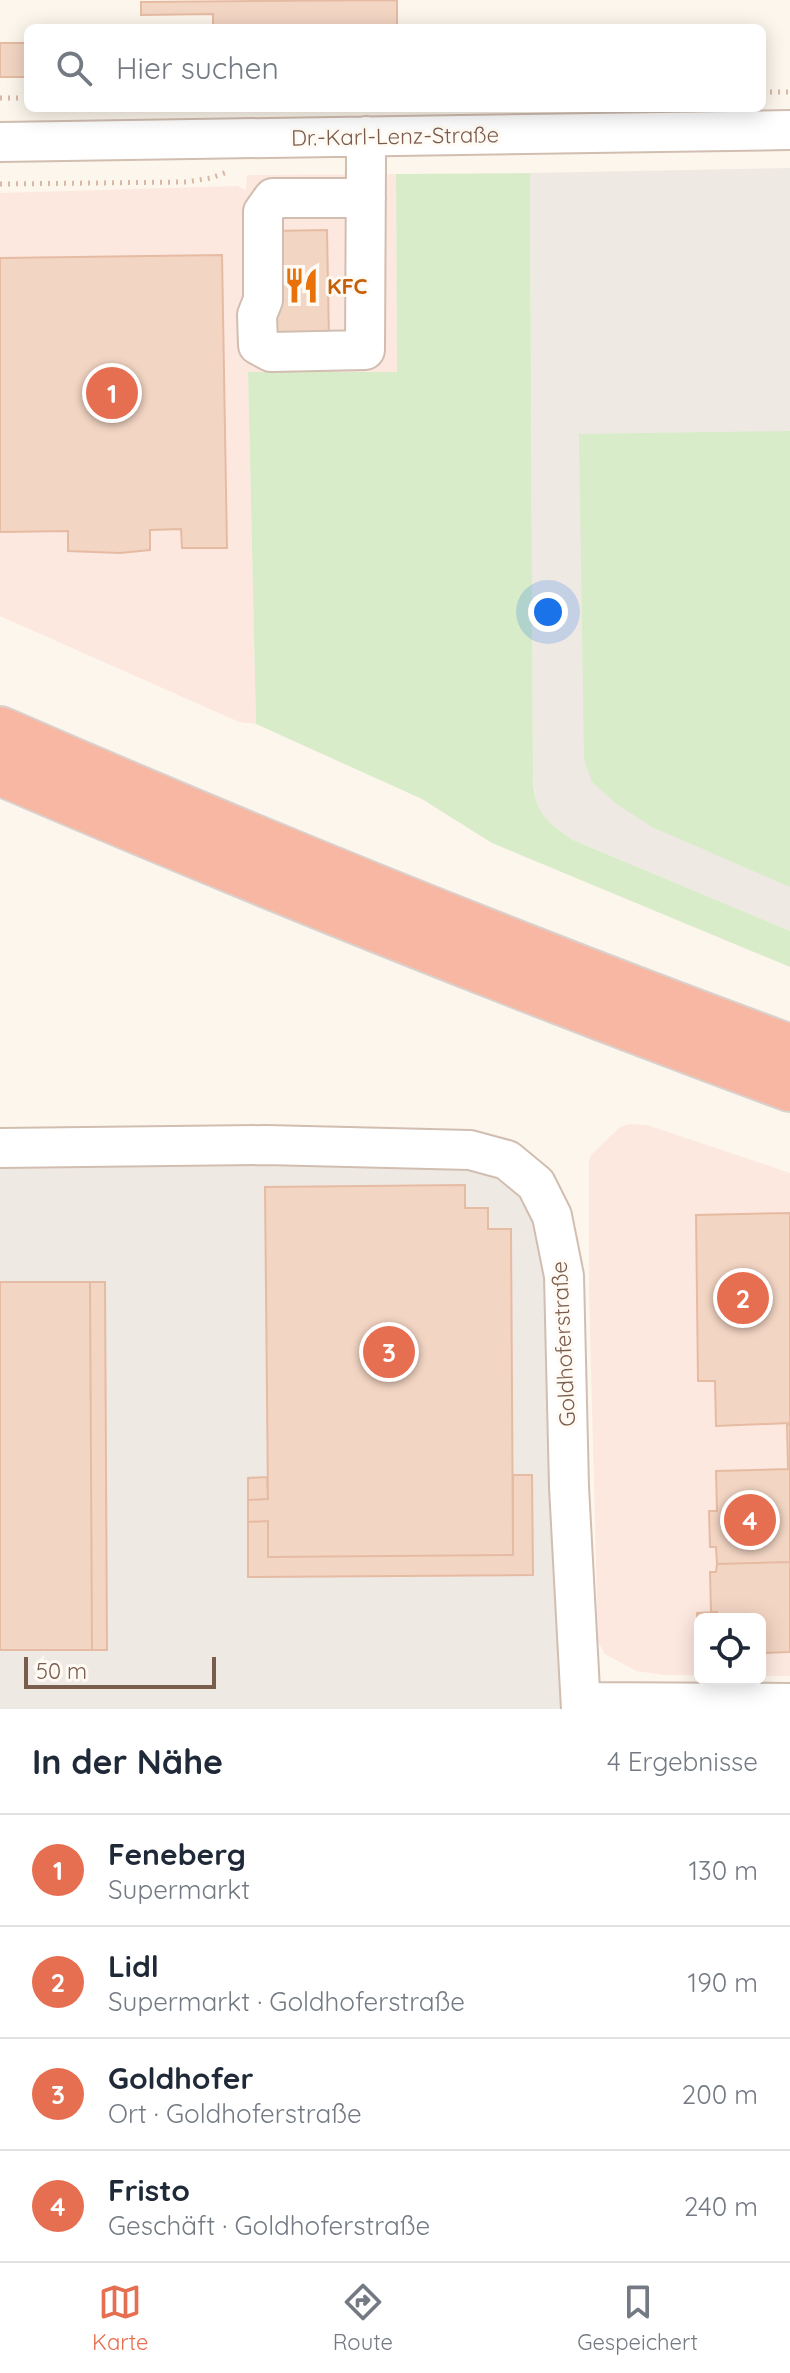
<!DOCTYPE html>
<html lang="de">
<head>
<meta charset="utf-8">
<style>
  :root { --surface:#fff; --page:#f2f2f3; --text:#1f2937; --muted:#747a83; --line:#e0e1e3; --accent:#e76f51 }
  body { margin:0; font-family:Quicksand,sans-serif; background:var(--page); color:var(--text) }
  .controls { position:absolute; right:24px; bottom:24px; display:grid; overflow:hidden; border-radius:12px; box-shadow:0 4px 20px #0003 }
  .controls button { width:72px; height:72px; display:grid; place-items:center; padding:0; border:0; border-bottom:2px solid var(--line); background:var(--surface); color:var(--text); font:40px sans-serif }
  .scale { position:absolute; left:24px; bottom:20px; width:192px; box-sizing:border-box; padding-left:8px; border:4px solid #7a5c4d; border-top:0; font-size:22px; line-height:28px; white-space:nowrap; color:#7a5c4d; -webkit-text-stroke:6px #fffaf3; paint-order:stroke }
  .you { position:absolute; left:548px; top:612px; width:28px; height:28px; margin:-20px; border:6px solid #fff; border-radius:50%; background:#1a73e8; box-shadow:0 0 0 12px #1a73e833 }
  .badge { display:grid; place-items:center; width:52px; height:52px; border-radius:50%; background:var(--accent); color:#fff; font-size:26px; font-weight:700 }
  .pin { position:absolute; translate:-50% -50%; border:4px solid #fff; box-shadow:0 2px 8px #0006 }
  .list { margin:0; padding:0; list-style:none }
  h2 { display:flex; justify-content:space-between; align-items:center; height:104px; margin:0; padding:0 32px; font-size:34px }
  h2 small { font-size:26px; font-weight:400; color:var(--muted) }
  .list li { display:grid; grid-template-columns:52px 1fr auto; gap:24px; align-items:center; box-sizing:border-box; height:112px; padding:0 32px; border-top:2px solid var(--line) }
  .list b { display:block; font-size:30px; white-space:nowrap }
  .list p { margin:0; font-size:26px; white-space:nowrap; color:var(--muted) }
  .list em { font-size:26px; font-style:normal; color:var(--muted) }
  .icon { flex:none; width:44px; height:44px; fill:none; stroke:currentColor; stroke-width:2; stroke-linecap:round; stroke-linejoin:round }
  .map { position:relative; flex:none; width:790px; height:1709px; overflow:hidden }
  .search { position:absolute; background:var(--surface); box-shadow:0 4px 20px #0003; left:24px; right:24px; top:24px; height:88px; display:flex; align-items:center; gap:20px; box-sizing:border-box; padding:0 28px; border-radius:12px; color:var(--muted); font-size:30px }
  .sheet { height:552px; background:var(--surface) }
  nav { display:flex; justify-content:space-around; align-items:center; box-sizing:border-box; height:112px; border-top:2px solid var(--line); background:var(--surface); font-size:22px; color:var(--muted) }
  nav a { display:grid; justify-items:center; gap:4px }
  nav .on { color:var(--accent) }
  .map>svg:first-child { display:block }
</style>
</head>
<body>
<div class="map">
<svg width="790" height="1709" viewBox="0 0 790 1709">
  <rect width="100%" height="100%" fill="#fdf6ec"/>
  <path fill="#fde8e0" d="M396,174L397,372L248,373L256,724L239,722L0,616V193L237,186L246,190L247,175Z
    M630,1124L647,1125L790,1173V1676H760V1619H700V1675H664L636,1671L605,1654L598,1642L589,1292V1162L591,1155L620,1127Z"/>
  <path fill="#efe9e4" d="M790,168V931L573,840L547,821L537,807L533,779L530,173Z
    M275,1159L465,1167L489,1174L508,1186L522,1200L536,1224L543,1252L547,1313L567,1709H0V1163Z"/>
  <path fill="#d8ecc9" d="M530,173L533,779C535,814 546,821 573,840L790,931V967L492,843L422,799L256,724L248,372H397L396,174Z
    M790,431V887L652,827L615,803L592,782L584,759L579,434Z"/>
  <path fill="#f3d5c3" stroke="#e6bba3" stroke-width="2" d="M397,0V28H213V14L141,15V2Z
    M0,43H28V77H0Z
    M327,230L329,341H275L274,231Z
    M222,255L227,548H182L181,529L150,530V550L120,553L68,551V531L0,532V258Z
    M465,1185V1208H488V1229H511L513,1555L268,1557V1521L248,1522V1500L268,1499L265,1187Z
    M790,1213V1423L716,1426L715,1381H698L696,1215Z
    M0,1282H90L92,1650H0Z
    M90,1282H105L107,1650H92Z
    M787,1425H790V1468H788Z
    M790,1469V1562L717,1564L716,1547H710L709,1511H717L716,1471Z
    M513,1475H532L533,1575L248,1577V1522L268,1521V1557L513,1555Z
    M267,1477L268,1499L248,1500V1478Z
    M790,1562V1652L760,1653V1619H717V1612H711L710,1572H716L717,1564Z
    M717,1612V1619H700L699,1654L697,1613Z"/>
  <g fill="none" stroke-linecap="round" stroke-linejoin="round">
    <defs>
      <path id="minor" d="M0,142L790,130
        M366,198H273L263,212V300L257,315L258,345L271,352L365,350L366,162V136
        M0,1148L266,1145L470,1150L507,1160L536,1184L552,1216L564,1276L569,1487L581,1709
        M581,1702L790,1703"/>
      <path id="highway" d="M0,729C260,842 524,949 790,1047
        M0,773C261,885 524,991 790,1089"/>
    </defs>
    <use href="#minor" stroke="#d1beb0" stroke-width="42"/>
    <use href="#highway" stroke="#dad1cd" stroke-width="48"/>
    <path stroke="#d9b8a5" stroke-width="5" stroke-dasharray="2 6" stroke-linecap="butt" d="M762,92H790
      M0,98H28
      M0,184L186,182L211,178L230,171"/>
    <use href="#minor" stroke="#fff" stroke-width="38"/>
    <use href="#highway" stroke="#f7b7a3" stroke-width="44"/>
  </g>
  <defs>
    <symbol id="restaurant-bare" viewBox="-9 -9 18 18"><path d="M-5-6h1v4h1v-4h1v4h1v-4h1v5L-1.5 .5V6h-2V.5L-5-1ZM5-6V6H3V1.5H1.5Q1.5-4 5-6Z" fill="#e8710a" stroke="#fffaf3" stroke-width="2.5" paint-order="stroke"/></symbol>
  </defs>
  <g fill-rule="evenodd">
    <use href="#restaurant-bare" x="276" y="260" width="51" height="51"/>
  </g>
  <g text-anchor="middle" stroke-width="6" stroke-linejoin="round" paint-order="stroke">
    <g font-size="22" fill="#7a5c4d" stroke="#fffaf3">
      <text transform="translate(395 136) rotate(-1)" y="8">Dr.-Karl-Lenz-Straße</text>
      <text transform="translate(563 1344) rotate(-93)" y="8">Goldhoferstraße</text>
    </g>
    <g font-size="22" font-weight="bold" fill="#c56008" stroke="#fffaf3" text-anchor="start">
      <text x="327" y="294">KFC</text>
    </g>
  </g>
</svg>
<div class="controls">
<button><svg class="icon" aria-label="locate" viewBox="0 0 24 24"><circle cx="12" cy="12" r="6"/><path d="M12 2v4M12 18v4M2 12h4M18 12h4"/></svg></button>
</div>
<div class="scale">50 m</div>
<div class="you"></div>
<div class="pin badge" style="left:112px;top:393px">1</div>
<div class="pin badge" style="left:743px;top:1298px">2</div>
<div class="pin badge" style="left:389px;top:1352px">3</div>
<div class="pin badge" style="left:750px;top:1520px">4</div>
<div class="search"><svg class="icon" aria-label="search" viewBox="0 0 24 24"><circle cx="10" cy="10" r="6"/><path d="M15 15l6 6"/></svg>Hier suchen</div>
</div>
<section class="sheet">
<h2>In der Nähe<small>4 Ergebnisse</small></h2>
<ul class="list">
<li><span class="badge">1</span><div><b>Feneberg</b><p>Supermarkt</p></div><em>130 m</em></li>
<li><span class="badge">2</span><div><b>Lidl</b><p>Supermarkt · Goldhoferstraße</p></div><em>190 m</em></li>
<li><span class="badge">3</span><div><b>Goldhofer</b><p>Ort · Goldhoferstraße</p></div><em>200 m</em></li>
<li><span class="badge">4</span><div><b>Fristo</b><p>Geschäft · Goldhoferstraße</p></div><em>240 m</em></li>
</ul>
</section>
<nav>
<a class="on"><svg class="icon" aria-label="map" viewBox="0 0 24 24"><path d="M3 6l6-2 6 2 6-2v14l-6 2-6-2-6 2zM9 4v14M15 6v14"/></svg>Karte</a>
<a><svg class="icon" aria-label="directions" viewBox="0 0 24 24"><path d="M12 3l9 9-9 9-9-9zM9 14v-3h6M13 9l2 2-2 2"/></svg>Route</a>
<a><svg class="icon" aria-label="saved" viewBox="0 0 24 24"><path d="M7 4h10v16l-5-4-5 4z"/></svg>Gespeichert</a>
</nav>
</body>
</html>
